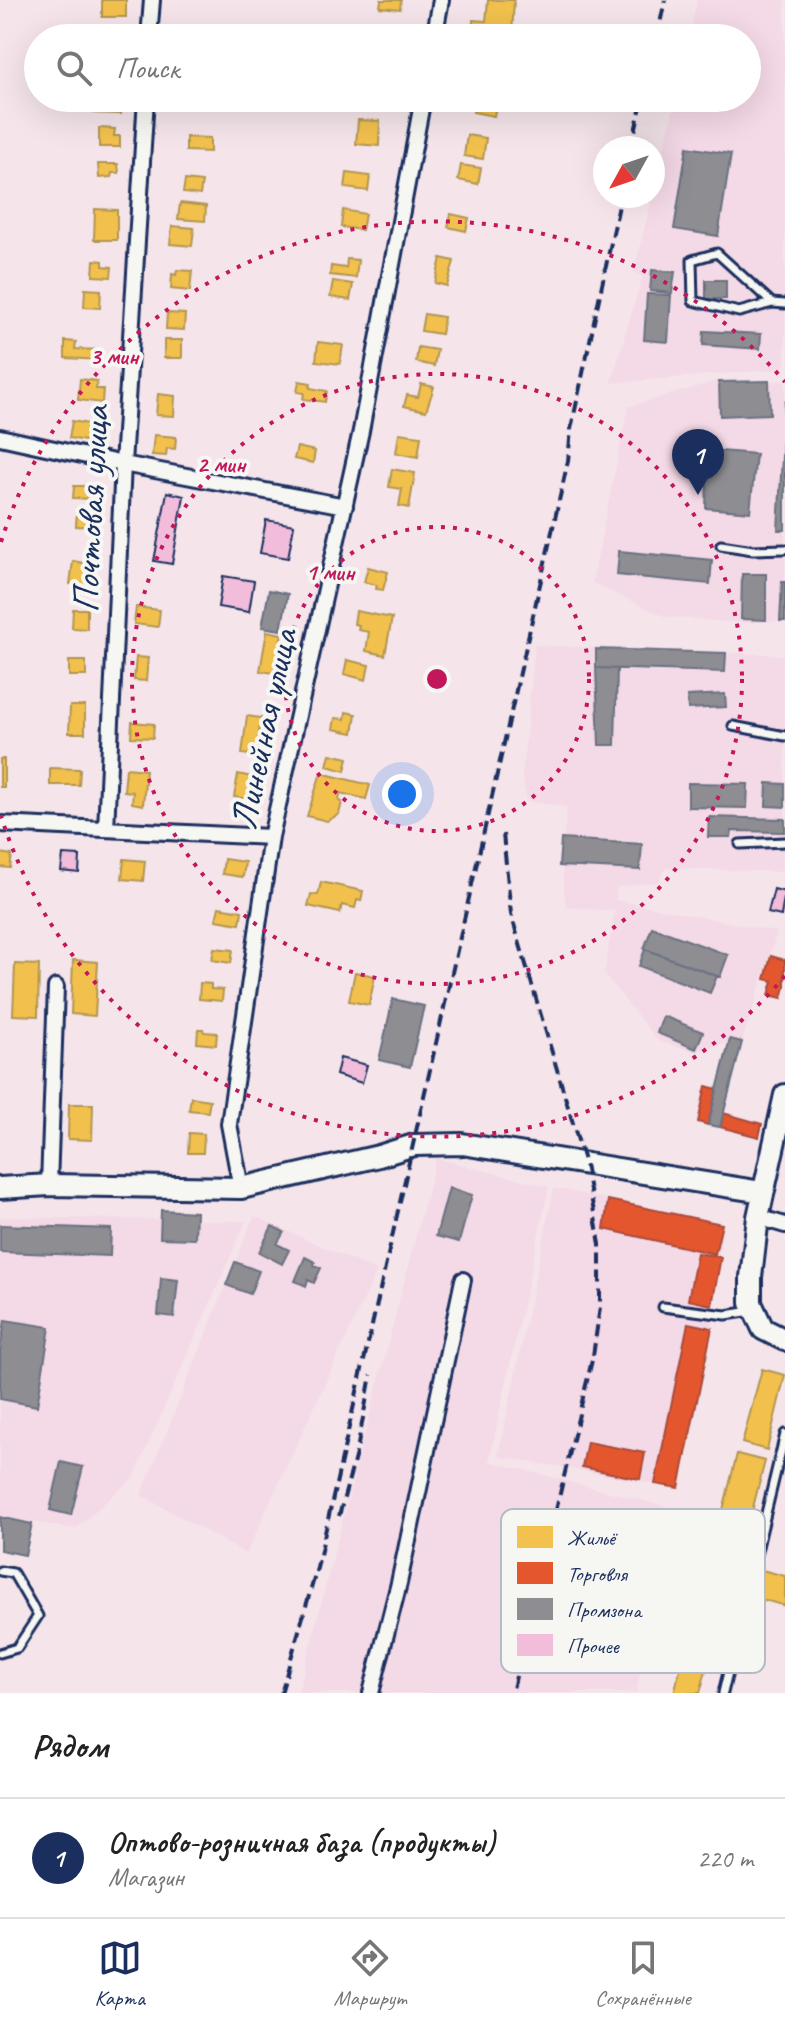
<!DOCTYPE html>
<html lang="ru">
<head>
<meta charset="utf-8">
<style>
  :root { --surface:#fff; --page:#f2f2f2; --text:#222; --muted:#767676; --line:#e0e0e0; --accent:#1b2f5e }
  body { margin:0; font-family:Caveat,sans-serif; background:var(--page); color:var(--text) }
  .compass { position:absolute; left:593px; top:136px; width:72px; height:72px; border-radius:50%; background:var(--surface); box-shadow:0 8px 32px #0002; rotate:230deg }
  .you { position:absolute; left:402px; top:794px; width:28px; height:28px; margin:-20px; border:6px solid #fff; border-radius:50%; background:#1a73e8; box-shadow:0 0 0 12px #1a73e833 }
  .badge { display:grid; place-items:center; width:52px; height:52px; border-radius:50%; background:var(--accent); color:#fff; font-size:26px; font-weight:700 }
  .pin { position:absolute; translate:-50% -66px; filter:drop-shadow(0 2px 4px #0008) }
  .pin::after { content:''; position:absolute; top:42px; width:28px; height:24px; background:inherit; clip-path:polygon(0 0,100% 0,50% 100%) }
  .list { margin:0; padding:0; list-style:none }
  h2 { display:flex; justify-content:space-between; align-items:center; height:104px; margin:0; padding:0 32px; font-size:34px }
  h2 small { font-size:26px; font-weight:400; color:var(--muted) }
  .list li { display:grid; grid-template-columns:52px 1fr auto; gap:24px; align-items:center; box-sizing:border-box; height:120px; padding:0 32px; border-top:2px solid var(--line) }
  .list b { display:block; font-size:30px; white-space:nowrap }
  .list p { margin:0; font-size:26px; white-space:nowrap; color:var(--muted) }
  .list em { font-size:26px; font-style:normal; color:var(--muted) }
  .icon { flex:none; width:44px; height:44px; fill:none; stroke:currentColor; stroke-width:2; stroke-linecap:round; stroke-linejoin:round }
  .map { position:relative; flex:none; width:785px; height:1693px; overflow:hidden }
  .search { position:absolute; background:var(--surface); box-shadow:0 8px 32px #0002; left:24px; right:24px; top:24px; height:88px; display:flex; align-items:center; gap:20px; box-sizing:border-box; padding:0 28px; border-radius:44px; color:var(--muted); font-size:30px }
  .sheet { height:224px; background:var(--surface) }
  nav { display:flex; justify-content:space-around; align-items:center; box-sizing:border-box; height:112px; border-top:2px solid var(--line); background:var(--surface); font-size:22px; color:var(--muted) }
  nav a { display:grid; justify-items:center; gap:4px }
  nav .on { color:var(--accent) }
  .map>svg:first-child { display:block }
</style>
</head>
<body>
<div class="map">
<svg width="785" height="1693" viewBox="0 0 785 1693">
  <rect width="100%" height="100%" fill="#f5e5eb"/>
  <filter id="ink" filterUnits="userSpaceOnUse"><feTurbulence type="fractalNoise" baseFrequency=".0125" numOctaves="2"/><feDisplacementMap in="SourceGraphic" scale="16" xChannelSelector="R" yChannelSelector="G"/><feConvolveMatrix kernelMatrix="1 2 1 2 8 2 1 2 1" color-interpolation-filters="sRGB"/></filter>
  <g filter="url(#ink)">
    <path fill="#f4d9e6" d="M697,0H785V363L782,369L611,383L642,277L634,272L676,98H747V38H689Z
      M716,381H785V621L742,623L666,617L592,583L628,407Z
      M535,645L785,655V872L666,868L658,882L617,887L616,900L777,932L742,1042L730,1039L729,1042L695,1052L658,1041L604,974L615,911L566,907L561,857L567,807L527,801L522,777Z
      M436,1158L549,1187L489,1461L671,1508L636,1693H298Z
      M554,1188L722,1224L712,1328L679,1488L498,1456Z
      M254,1216L377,1271L246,1554L141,1495Z
      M0,1217L246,1221L134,1477L75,1529L0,1517Z"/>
    <path fill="#f2c14e" stroke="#b29553" stroke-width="2" d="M102,0H126V17H102Z
      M381,0H401L400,9L380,7Z
      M488,0H514L512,36L472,34L473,20L486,21Z
      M378,31L396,34V38H377Z
      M194,32L216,33V38H194Z
      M86,98L122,101L121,114L94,113V105H86Z
      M188,98H209V103H188Z
      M476,98H503L501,107L496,106L494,116L473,112Z
      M358,120L380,121L379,146L356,144Z
      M99,128L115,129L114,136H120V147H99Z
      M467,135L486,138L483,159L464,156Z
      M186,137L210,138V152L186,151Z
      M98,164H118L119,173H112L111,177L99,178Z
      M461,165L481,168L478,184L458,180Z
      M347,173L370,176L368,191L345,188Z
      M185,180L202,182L200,195L183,193Z
      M180,203L206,206L205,221L178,219Z
      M95,209L117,210V240H94Z
      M343,210L365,214L362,230L341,227Z
      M451,214L469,218L466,231L448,227Z
      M172,226L194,228L192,246L170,244Z
      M441,258L454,261L447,286L435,283Z
      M347,259L358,260L356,278L330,275L331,266L346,268Z
      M94,260L103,261V266L112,267L111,277L93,276Z
      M177,270L192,271L190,291L171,289L172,274L176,275Z
      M333,281L353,284L350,300L330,297Z
      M85,289L101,290L100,308L84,307Z
      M167,313L185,314L184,330L166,329Z
      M424,314L444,317L441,334L421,331Z
      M164,340H182V358H164Z
      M65,341L76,342L75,349L102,350V360L65,358Z
      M318,342L343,345L340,364L316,361Z
      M418,347L437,350L434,366L416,362Z
      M80,379L97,381L96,389H103L102,403L78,400Z
      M299,381L311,383L310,388L327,391L325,402L303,399L304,393L297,392Z
      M421,384L434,387L426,411L404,406L407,395L418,397Z
      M158,394L175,396L174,416L156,415Z
      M72,421L99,426L96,443L69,438Z
      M399,433L421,436L418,457L396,453Z
      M154,435L176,437L175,449L167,448L166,456L152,455Z
      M297,447L315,451L313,463L294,459Z
      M392,469L415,473L409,508L399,506L402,489L389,487Z
      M74,486H91L90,499L73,498Z
      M77,509L93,510L92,527L76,526Z
      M73,561L95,565L92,588L70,584Z
      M368,567L388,572L383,590L376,589L377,585L364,582Z
      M136,607L160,610L158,627L134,624Z
      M73,609H87V629L72,628Z
      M356,611L392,618L385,655L366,651L369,632L358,630L359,625L354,624Z
      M267,631L282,634L274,673L260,671Z
      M136,657L148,658L146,681L134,680Z
      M347,660L369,665L366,680L344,674Z
      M69,661H86V676H69Z
      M70,706H85V733H69Z
      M346,712L356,714L353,733L333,729L335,718L345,719Z
      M247,716L261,718L256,756L242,754Z
      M132,722L154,724L153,738L131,737Z
      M330,754L348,758L345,771L327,766Z
      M0,759H4V787H0Z
      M50,768L80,769L79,785H50Z
      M126,768L146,770L143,805L132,803L133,792L124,791Z
      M321,773L370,785L366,799L340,793L339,801L342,802L339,814L327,821L307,816Z
      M238,774L252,777L248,799L234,797Z
      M0,853L12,855L10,868L0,867Z
      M124,859L145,861L143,881L122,879Z
      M224,859L245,862L243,877L222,874Z
      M321,882L363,891L361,901L357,900L355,908L342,905L340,913L308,906L311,894L318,895Z
      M219,907L242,911L240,924L216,920Z
      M214,948L233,950L231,963L212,960Z
      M73,960L98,962L95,1016L71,1014Z
      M15,964L39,965L38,1016L13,1015Z
      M355,972L375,976L369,1005L349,1001Z
      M200,983L211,984V989L223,990L222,1001L199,999Z
      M198,1029H203L204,1032L217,1033L216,1045L197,1043Z
      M191,1097L210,1100L208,1112L189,1110Z
      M69,1104H93L92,1140L68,1139Z
      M189,1133L204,1134L203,1153H188Z
      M762,1369L785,1375L767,1450L742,1443Z
      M737,1454L765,1461L738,1565L711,1558Z
      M762,1570L785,1576V1606L754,1597Z
      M688,1637L713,1644L700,1693H674Z"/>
    <path fill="#e4572e" stroke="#a84b3c" stroke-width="2" d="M771,956L785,960V987L782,998L769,995L773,981L765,979Z
      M706,1086L717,1089L708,1125L698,1122Z
      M723,1113L762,1124L759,1137L720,1127Z
      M608,1200L722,1224L715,1254L604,1229Z
      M697,1253L721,1257L712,1305L688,1300Z
      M688,1323L712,1328L679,1488L655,1484Z
      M587,1442L645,1453L640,1479L582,1467Z"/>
    <path fill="#8d8d92" stroke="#6b7182" stroke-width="2" d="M687,147L731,154L718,236L674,229Z
      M652,270L675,272L672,293L650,291Z
      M706,280H726V299H706Z
      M647,294L671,295L668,342L644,340Z
      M704,331L761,334L760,349L703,345Z
      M769,381L770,414L720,416L719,382Z
      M785,401V530H778Z
      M708,450L756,454L750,512L706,508Z
      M619,551L712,560L710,584L617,575Z
      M742,574H766V620L741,619Z
      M782,582H785V621H780Z
      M269,590L288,594L281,630L262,627Z
      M596,649L726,653L725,672L596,668Z
      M596,668L617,669L615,745H599Z
      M725,694L726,707L688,709L687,696Z
      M688,783L748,784L747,808L688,807Z
      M767,783L785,784V807L766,806Z
      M709,817L785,819V832L732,831L731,837H708Z
      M561,839L642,844L640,870L559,866Z
      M652,927L728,955L720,977L644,949Z
      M645,949L717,976L710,993L639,966Z
      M393,999L424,1006L410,1067L379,1060Z
      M663,1016L703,1032L696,1049L657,1033Z
      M730,1039L742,1042L720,1127L708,1125Z
      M449,1188L472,1195L459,1242L436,1236Z
      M161,1210L196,1212L195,1239L160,1238Z
      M0,1225L111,1229L110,1256L0,1252Z
      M272,1226L284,1232L277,1244L289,1250L282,1264L259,1252Z
      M305,1257L315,1262L314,1265L321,1268L314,1283L308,1280L306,1286L295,1281Z
      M235,1262L259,1271L250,1294L226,1285Z
      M161,1278L178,1280L174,1317L158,1315Z
      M5,1320L50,1327L37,1406L0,1399V1351Z
      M61,1462L83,1467L71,1515L50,1510Z
      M0,1517L32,1524L25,1555L0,1550Z"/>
    <path fill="#f2bdda" stroke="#1b2f5e" stroke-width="2" d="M167,492L184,496L172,564L154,561Z
      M266,520L294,525L288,558L260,553Z
      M223,576L254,581L249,612L218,607Z
      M63,855L80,856L79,873L61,871Z
      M774,889L785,892L781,916L768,913Z
      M340,1058L367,1065L362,1083L336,1075Z"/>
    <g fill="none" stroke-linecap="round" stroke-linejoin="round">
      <defs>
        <path id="lane" d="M772,303L717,253L692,260L693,301L739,312L772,303L785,304
          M721,545L753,550L785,549
          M733,726L785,736
          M740,844L785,842
          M663,1307L726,1315L752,1311
          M0,1571L13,1573L38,1616L17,1648L0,1653
          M723,1693L785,1434"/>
        <path id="street" d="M149,38L152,0
          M434,38L441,0
          M0,437L123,464L345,506
          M0,824L271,837
          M106,829L123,464L146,98
          M49,1185L56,987
          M241,1188L229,1124L271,837L361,431L423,98
          M758,1217L785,1225
          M371,1693L399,1583L463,1280"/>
        <path id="secondary" d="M785,1095L758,1217L751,1277V1303L763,1329L785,1340
          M0,1188L49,1185L241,1188L379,1156L414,1145L462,1144L762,1192"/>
      </defs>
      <use href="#lane" stroke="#1b2f5e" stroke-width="13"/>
      <use href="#street" stroke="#1b2f5e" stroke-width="20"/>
      <use href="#secondary" stroke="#1b2f5e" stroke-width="26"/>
      <use href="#lane" stroke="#f6f6f2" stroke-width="7"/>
      <use href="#street" stroke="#f6f6f2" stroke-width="14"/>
      <use href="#secondary" stroke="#f6f6f2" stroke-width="20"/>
      <path stroke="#1b2f5e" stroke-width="4" stroke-dasharray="12 6" stroke-linecap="butt" d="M657,38L665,0
        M631,148L643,98
        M503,834L511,914L585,1164L600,1244V1307L593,1356L512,1693
        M339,1516L357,1450L371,1375
        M281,1693L317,1568L568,461L571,429L621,196"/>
    </g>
  </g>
  <g fill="none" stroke="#c2185b" stroke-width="4" stroke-dasharray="4 8">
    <circle cx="437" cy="679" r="152"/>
    <circle cx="437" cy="679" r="305"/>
    <path d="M785 976A457 457 0 0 1 1 816M1 542A457 457 0 0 1 785 382"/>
  </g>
  <g text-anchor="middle" stroke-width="8" stroke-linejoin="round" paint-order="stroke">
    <g font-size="38" fill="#1b2f5e" stroke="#f6f6f2">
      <text transform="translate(90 509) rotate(-87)" y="13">Почтовая улица</text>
      <text transform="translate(263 729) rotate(-78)" y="13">Линейная улица</text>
    </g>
  </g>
  <rect x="501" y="1509" width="264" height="164" rx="12" fill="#f6f6f2" stroke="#b4bac6" stroke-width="2"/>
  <rect x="517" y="1526" width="36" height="22" fill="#f2c14e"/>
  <rect x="517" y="1562" width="36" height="22" fill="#e4572e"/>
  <rect x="517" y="1598" width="36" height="22" fill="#8d8d92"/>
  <rect x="517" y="1634" width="36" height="22" fill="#f2bdda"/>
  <g font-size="22" fill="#1b2f5e">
    <text x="567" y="1545">Жильё</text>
    <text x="567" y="1581">Торговля</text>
    <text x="567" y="1617">Промзона</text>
    <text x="567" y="1653">Прочее</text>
  </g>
  <circle cx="437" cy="679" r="12" fill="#c2185b" stroke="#f6f6f2" stroke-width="4"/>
  <g font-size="24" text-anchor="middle" font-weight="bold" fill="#c2185b" stroke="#f6f6f2" stroke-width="8" stroke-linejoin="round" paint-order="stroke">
    <text x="114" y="364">3 мин</text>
    <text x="221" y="472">2 мин</text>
    <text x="330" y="580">1 мин</text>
  </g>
</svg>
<svg class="compass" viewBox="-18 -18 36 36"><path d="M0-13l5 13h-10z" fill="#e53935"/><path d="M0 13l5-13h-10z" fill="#767676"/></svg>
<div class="you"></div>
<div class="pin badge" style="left:698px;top:495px">1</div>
<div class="search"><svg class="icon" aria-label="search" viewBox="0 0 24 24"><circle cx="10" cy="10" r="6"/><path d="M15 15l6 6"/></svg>Поиск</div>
</div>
<section class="sheet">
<h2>Рядом<small></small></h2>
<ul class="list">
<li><span class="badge">1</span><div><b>Оптово-розничная база (продукты)</b><p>Магазин</p></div><em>220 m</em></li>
</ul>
</section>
<nav>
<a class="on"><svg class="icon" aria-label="map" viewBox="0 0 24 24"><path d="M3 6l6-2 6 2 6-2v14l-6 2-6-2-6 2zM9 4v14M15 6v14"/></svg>Карта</a>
<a><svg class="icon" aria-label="directions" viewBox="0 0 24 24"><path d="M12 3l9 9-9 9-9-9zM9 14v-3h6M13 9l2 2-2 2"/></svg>Маршрут</a>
<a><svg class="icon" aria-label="saved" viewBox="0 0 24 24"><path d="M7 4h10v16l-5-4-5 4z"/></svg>Сохранённые</a>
</nav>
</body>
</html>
